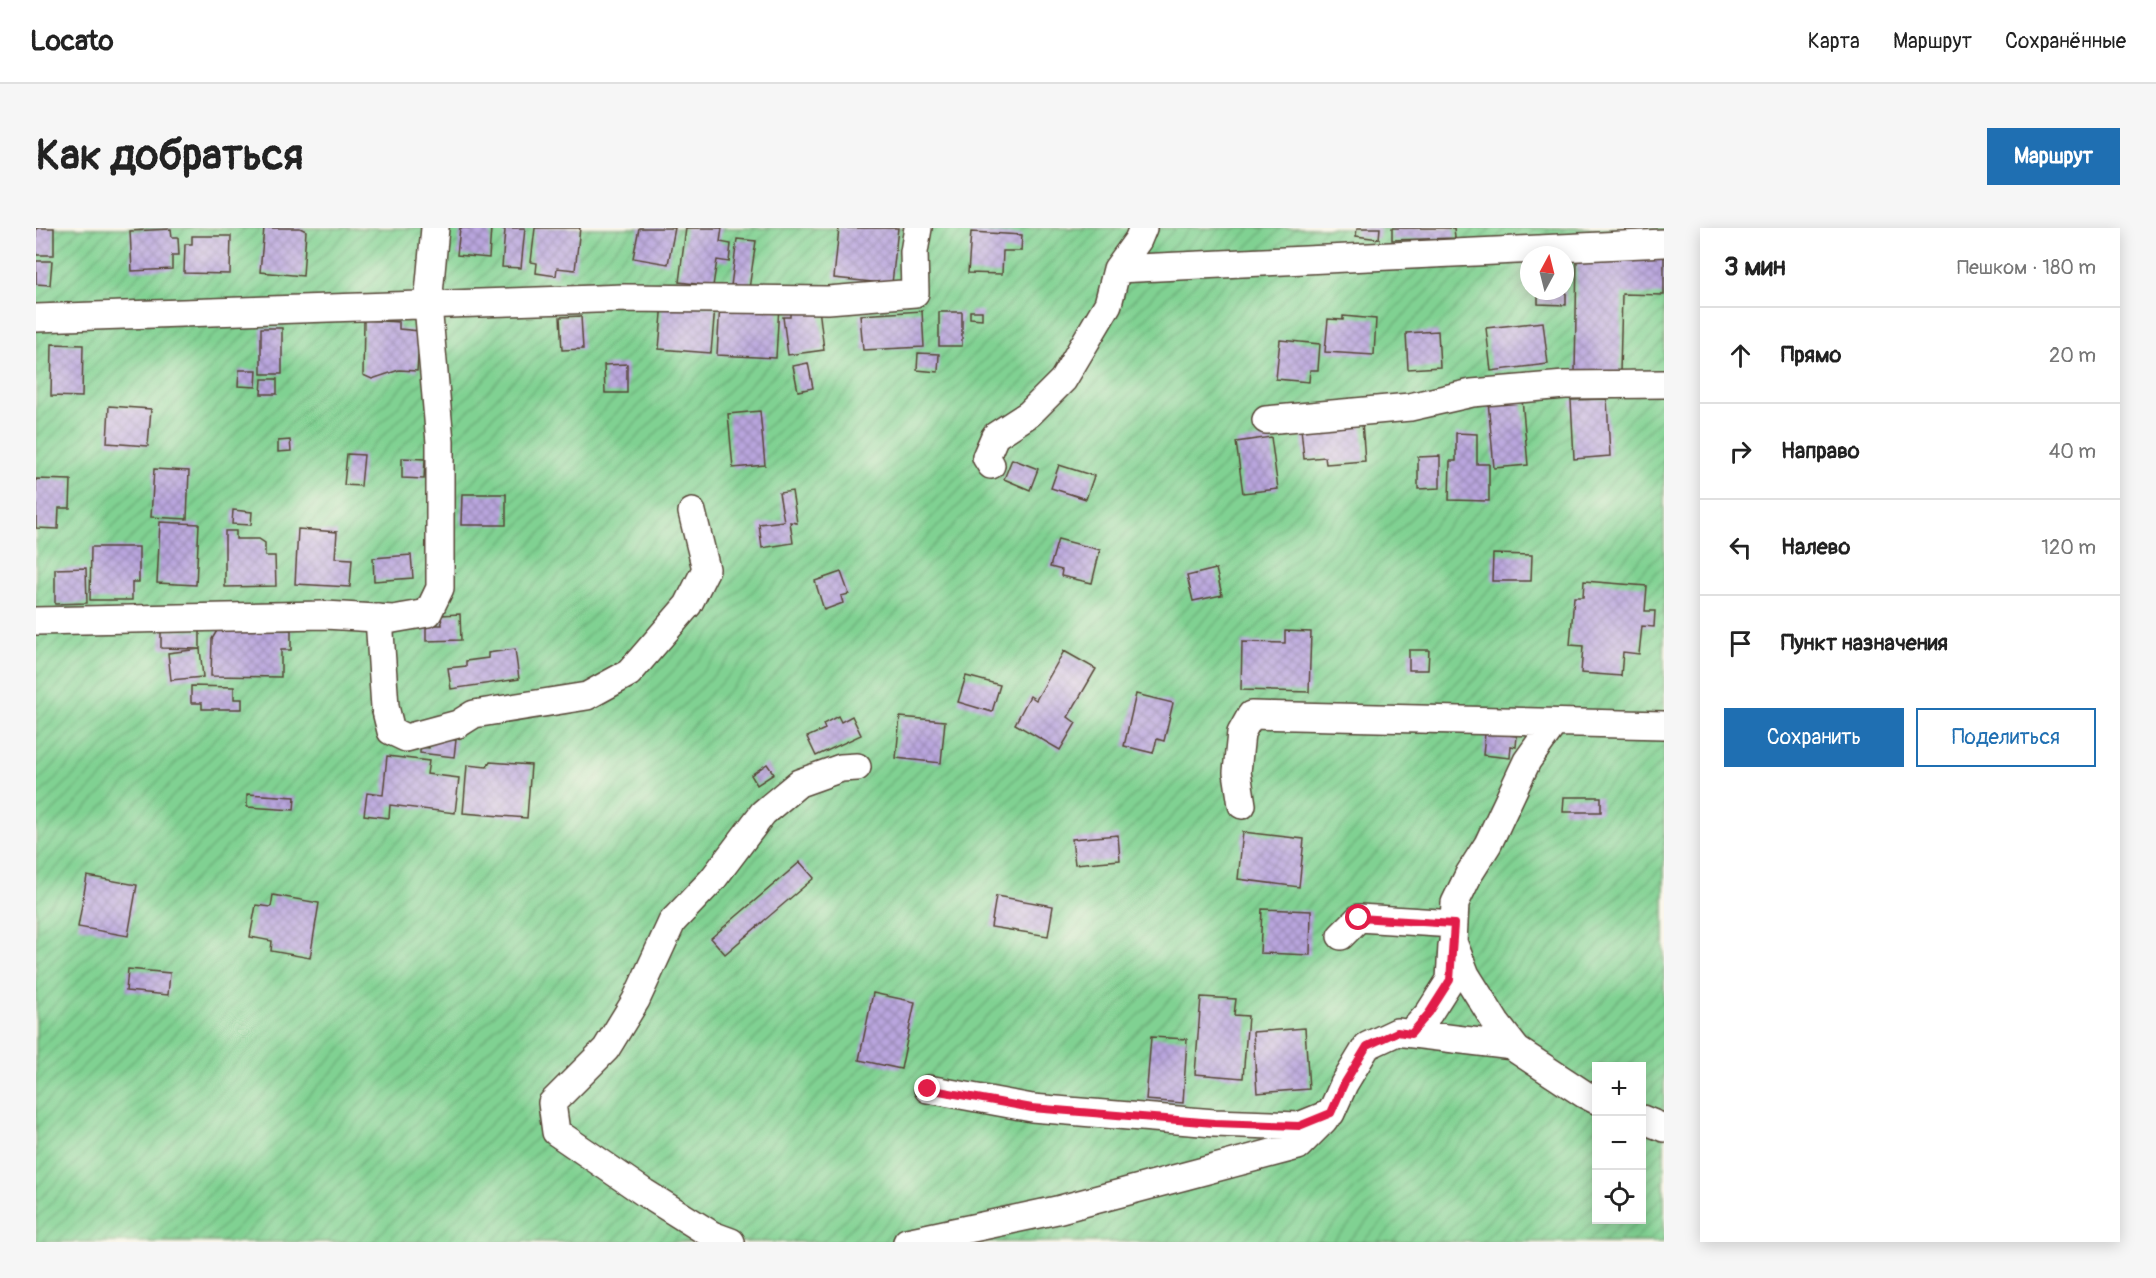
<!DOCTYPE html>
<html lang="ru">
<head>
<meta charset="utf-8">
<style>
  :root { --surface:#fff; --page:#f6f6f6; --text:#222; --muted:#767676; --line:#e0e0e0; --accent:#1f6fb2 }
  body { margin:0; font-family:Pangolin,sans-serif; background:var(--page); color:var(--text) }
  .controls { position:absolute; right:18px; bottom:18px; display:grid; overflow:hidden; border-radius:0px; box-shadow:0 3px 15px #0003 }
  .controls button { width:54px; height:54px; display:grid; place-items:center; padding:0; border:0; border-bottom:2px solid var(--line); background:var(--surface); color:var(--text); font:30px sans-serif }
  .compass { position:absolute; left:1484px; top:18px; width:54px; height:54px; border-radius:50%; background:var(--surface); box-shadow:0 3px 15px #0003; rotate:7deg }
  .stop { position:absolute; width:18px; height:18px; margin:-14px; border:4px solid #e11d48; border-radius:50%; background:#fff }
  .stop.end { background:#e11d48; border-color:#fff; box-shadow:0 2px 6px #0008 }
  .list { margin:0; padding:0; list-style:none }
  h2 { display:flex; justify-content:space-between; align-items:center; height:78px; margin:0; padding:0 24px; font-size:26px }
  h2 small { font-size:20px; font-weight:400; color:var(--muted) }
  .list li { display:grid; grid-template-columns:39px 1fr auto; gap:18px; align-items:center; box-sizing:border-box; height:96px; padding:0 24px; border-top:2px solid var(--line) }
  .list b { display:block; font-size:22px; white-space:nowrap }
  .list em { font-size:20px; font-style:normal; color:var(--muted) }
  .actions { display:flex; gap:12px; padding:18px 24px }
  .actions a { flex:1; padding:14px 0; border:2px solid var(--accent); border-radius:0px; text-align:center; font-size:21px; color:var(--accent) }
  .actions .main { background:var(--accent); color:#fff }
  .icon { flex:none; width:33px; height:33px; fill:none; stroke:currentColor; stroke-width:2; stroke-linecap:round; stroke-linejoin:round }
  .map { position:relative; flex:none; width:1628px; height:1014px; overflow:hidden; border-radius:0px }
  header { display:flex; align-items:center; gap:36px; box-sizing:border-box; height:84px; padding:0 30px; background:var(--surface); border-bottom:2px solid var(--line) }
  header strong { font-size:28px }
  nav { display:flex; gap:33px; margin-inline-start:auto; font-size:21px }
  .intro { display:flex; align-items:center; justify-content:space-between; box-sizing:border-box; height:144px; padding:0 36px }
  h1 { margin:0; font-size:42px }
  .button { padding:15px 27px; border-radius:0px; background:var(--accent); color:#fff; font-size:21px; font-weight:700 }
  main { display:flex; gap:36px; padding:0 36px }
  aside { flex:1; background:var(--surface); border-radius:0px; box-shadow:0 3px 15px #0003 }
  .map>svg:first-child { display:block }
</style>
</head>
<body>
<header>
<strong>Locato</strong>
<nav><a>Карта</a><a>Маршрут</a><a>Сохранённые</a></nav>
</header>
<div class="intro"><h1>Как добраться</h1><a class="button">Маршрут</a></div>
<main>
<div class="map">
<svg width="1628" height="1014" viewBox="0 0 1628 1014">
  <defs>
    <pattern id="garden-furrows" width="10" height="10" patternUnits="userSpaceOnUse" patternTransform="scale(1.5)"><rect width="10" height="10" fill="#80d192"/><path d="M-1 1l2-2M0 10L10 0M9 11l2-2" fill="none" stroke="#6aaa77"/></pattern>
    <pattern id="building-cross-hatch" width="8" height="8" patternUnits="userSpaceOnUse" patternTransform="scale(1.5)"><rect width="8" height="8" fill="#b9a6de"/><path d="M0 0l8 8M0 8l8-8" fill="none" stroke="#9887b3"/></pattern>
  </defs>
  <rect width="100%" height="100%" fill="#fbf7ec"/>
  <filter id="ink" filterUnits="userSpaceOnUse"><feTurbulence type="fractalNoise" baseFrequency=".0167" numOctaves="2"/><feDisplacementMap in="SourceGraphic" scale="12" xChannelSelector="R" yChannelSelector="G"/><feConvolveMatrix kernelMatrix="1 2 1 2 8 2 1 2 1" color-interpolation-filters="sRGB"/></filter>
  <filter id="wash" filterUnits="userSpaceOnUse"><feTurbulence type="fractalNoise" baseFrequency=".008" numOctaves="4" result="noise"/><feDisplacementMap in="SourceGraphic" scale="24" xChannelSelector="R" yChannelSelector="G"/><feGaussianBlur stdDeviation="1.35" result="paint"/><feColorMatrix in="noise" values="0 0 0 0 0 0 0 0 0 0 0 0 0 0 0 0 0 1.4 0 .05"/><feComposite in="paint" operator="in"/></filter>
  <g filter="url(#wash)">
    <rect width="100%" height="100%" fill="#ecdebb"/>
    <path fill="url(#garden-furrows)" stroke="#5e7e58" stroke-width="1.5" fill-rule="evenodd" d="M0,0H1628V1014H0ZM1493,27H1529V63H1493ZM1560,838H1606V992H1560Z"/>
    <g id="blocks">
      <path fill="url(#building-cross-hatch)" d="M0,0H18V27H0Z
        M228,0H264L270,3L267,48L224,44Z
        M424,0H455L453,30L421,27Z
        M464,0H489L485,40L466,39L469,2Z
        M499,0H544L539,42L521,40L520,48L500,45L501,35L495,34Z
        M603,0H639L632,36L597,30Z
        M650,0H686L684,14L695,16L693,34L681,32L677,58L643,54Z
        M803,0H862L856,56L798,50Z
        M1321,0H1344L1343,11L1320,8Z
        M1356,0H1418L1419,10L1356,12Z
        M135,1L136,9H142L143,27H136V41L96,43L94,3Z
        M935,4L986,7L985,23H967L966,46L932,45Z
        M156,8H195L194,46L148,45L149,16H156Z
        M701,11L720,13L713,61L695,58Z
        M1541,27L1628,29V67L1586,66L1584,145L1539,144Z
        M1488,31H1493V56H1489Z
        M0,33H16L14,57L0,56Z
        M1502,63H1530V77L1502,76Z
        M627,74L679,79L675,125L623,121Z
        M684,75L743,77L740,130L681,127Z
        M783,80L788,122L752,127L747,89H754V83Z
        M886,83L888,119L827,122L824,87Z
        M934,83H946V91L934,90Z
        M903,84H926V118H903Z
        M545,88L547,121L526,122L524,89Z
        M1307,88L1340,91L1338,127L1289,124L1292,91L1307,92Z
        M328,92L363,94V101L384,103L381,143L363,142L336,151L327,147Z
        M1507,94L1512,136L1455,143L1450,100Z
        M225,100H246V146H225Z
        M1402,103L1404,139L1372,141L1370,105Z
        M1244,112L1284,116L1282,142H1274L1273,154L1240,151Z
        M16,116L47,117L46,169L15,168Z
        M882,125L903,126L902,144L881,142Z
        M772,135L777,160L762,163L757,138Z
        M591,136V165H569L568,137Z
        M203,142H221L220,159L202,158Z
        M226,151H241V166H225Z
        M1486,171L1492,237L1458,240L1452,173Z
        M1571,171L1574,228L1538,231L1535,172Z
        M73,178L115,181L112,218L71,215Z
        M724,183L729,237L697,240L692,186Z
        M1326,194L1329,233L1290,236L1289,229L1268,231L1265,200Z
        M1420,205L1441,206V236H1453V273L1413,272L1414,233H1420Z
        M1235,209L1242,261L1207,265L1200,214Z
        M254,212L255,223L242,224V213Z
        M311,226L328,227L325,258L308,257Z
        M1404,228V260L1382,261V229Z
        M366,230L389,231L388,251L366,250Z
        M976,231L1002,241L994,262L968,251Z
        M1023,237L1058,248L1050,271L1015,260Z
        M118,241L153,243L151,291L115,289Z
        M0,251L35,252L34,280H23L22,301L0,300Z
        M756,263L761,295L754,294L757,315L726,320L723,296L748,293L743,265Z
        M426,266H470V297H425Z
        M197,282L216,284L215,297L196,296Z
        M124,294L163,296L160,357L121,355Z
        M262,301L301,304L299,330L316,331L314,359L259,356Z
        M189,303H200V311H223L229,315V328H239L240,358L189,359Z
        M1022,311L1064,322L1056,355L1025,348L1026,342L1014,339Z
        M55,319H103V354H96V372H54Z
        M1457,326L1496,327L1495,353H1456Z
        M375,327L377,350L338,353L337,330Z
        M50,340L51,375L19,376V341Z
        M1180,341L1186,367L1157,373L1151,348Z
        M805,344L813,366L805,368L807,375L788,382L779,353Z
        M1548,353L1611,358L1609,383H1619L1618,399L1606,398L1603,426L1587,424L1585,448L1545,445L1547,418L1534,417L1538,369H1547Z
        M424,386L425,412L390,413V397H406L405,387Z
        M182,401L255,402V422H245V449L175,448L176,411Z
        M125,402L164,403V421L125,420Z
        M1249,403L1275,404L1273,464L1205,462L1206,414L1249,415Z
        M164,421L167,449L135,452L132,425Z
        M479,421L483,451L415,461L412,440L430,438V433L452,430V425Z
        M1373,422H1393L1392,442H1373Z
        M1028,423L1060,441L1032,489L1040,495L1024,522L979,496L994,468L1000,472Z
        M930,448L964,457L956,484L922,474Z
        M155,458L198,459V471H206V481H166V475H155Z
        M1100,466L1137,475L1128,513L1121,511L1117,525L1088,518Z
        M802,488L805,494L816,488L825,507L780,528L771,509L789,501L787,496Z
        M864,489L909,493L905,535L860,530Z
        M1449,505L1481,508L1480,519L1475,518L1474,530L1447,527Z
        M394,510L420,512L418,529L384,525V519L393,520Z
        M351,528L393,533L391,546L423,550L419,585L354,577L353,590L328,587L331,565L347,567Z
        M454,534L495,537L491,590L427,585L431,537L451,539Z
        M731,536L738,546L721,557L715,547Z
        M211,566L259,569L258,582L211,579Z
        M1528,569H1565V584H1527Z
        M1207,604L1268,611L1263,659L1202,651Z
        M1082,607L1084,632L1039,636L1036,611Z
        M764,634L778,650L689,726L675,710Z
        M51,648L101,657L92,708L42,699Z
        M237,667L283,675L274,730L235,723L236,713L214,709L220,677L235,679Z
        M960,668L1017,678L1012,708L955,699Z
        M1226,681L1275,683L1274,727L1224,725Z
        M92,741L134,745L132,767L90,763Z
        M837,765L879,774L865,841L823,832Z
        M1165,769L1200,771L1198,787L1212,788L1207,850L1159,846Z
        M1269,800L1273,861L1221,865L1217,804Z
        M1115,809L1151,811L1147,875L1110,872Z"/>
    </g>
  </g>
  <g filter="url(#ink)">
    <use href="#blocks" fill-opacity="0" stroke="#564536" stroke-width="1.5"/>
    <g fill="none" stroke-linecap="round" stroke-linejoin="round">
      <defs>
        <path id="minor" d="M1081,41L1628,15
          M0,90L589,70L792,72L879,65L878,24L882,0
          M1230,192L1374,179L1436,165L1529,157L1628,156
          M955,237L950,229L959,208L993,186L1027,152L1072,76L1081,41L1102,12L1107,0
          M343,390L349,479L355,503L370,510L422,496L438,486L551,468L593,445L652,377L670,341L656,284
          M0,393L289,387L357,391L392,385L404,360V214L392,77L399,0
          M1518,495L1491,533L1452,616L1433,646L1419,675L1417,714L1430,747L1460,795L1481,822L1548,866L1560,872
          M1206,577L1201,544L1205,505L1215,487L1628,497
          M1305,708L1323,690L1418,696
          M1375,805L1393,785L1414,752L1416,718
          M892,861L996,880L1178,895L1263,898L1295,885L1308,856L1331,818L1361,804L1477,818
          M1606,891L1628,900
          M695,1014L676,1007L609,965L520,904L516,875L570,821L600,772L636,694L677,651L727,585L763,555L805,540L821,539
          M871,1014L1021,982L1262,918L1288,892"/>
      </defs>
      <use href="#minor" stroke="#564536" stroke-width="30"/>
      <use href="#minor" stroke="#fff" stroke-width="27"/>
    </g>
  </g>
  <g fill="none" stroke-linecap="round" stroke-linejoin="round" filter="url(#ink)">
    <path stroke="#e11d48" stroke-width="8" d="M892,861L996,880L1178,895L1263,898L1295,885L1308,856L1331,818L1361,804L1375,806L1393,785L1414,752L1418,696L1323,690"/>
  </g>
</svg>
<div class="controls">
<button>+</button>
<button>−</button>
<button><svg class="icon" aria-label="locate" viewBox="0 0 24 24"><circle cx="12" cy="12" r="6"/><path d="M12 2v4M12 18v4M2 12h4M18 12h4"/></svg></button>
</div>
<svg class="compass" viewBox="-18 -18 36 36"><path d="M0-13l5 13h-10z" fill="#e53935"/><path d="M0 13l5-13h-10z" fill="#767676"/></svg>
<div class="stop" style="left:1323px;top:690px"></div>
<div class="stop end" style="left:892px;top:861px"></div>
</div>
<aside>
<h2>3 мин<small>Пешком · 180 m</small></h2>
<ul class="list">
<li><svg class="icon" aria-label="ahead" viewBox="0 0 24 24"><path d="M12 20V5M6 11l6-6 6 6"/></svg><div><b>Прямо</b></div><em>20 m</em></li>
<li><svg class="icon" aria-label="right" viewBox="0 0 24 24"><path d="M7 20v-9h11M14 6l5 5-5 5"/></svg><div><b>Направо</b></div><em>40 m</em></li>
<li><svg class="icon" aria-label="left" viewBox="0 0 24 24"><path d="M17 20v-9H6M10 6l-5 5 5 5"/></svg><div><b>Налево</b></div><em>120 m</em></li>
<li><svg class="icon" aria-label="arrive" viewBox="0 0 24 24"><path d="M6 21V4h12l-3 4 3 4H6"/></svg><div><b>Пункт назначения</b></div></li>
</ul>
<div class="actions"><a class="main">Сохранить</a><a>Поделиться</a></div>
</aside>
</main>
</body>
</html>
